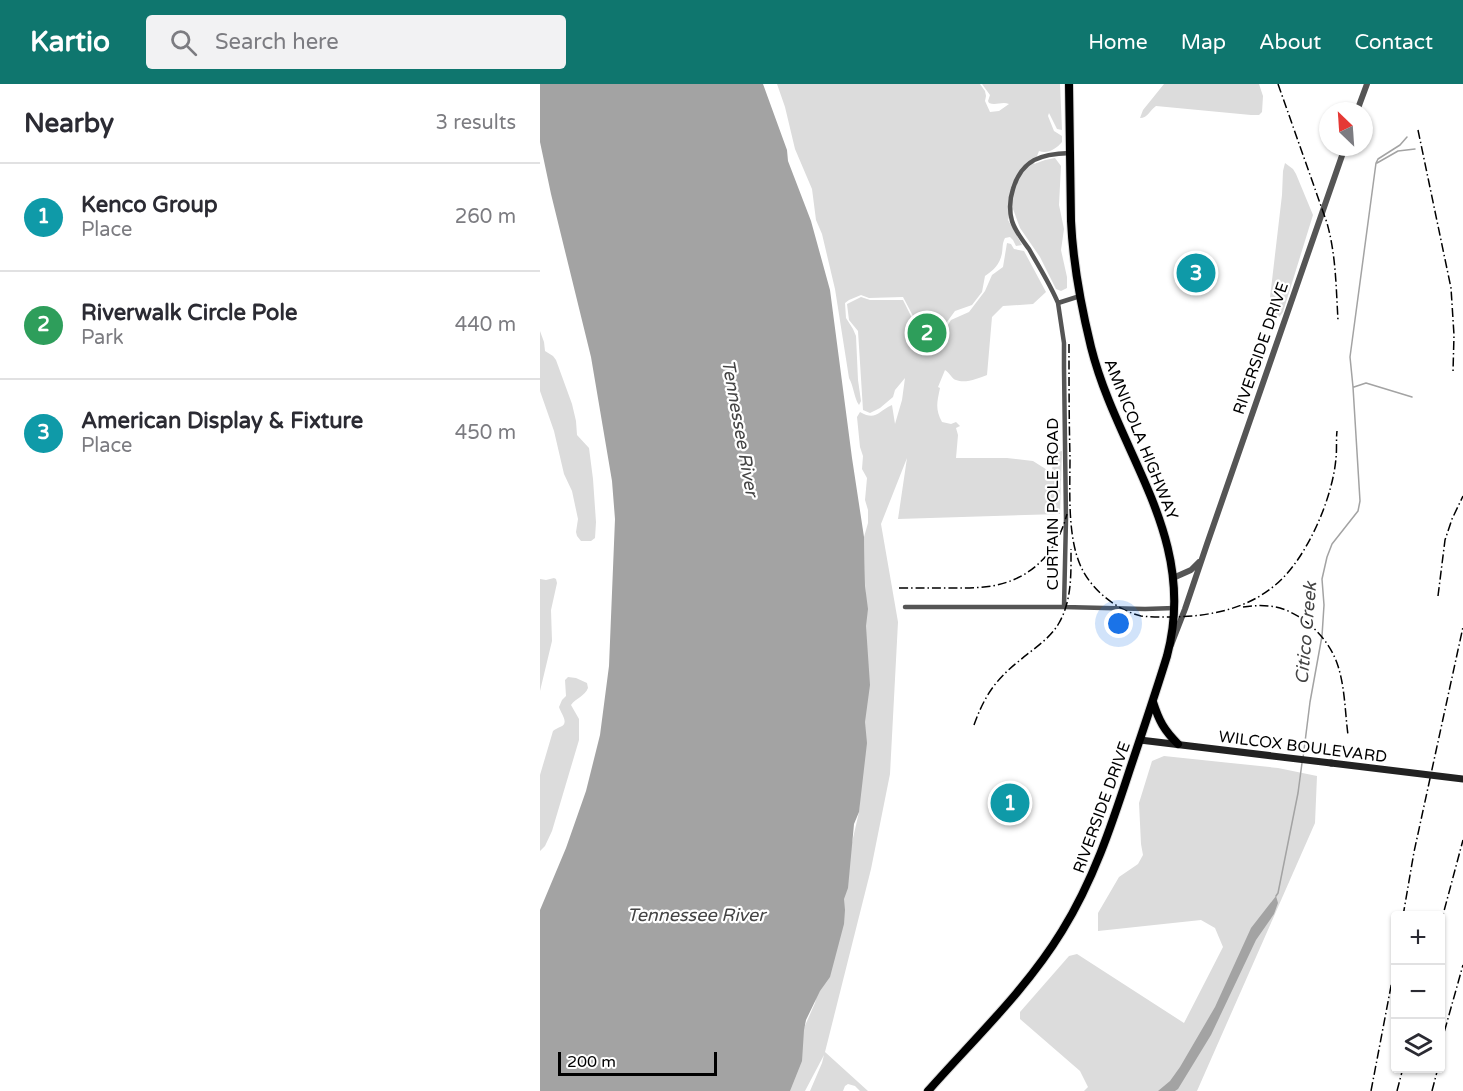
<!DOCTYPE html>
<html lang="en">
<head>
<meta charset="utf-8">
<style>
  :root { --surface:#fff; --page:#f2f2f3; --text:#2b2b33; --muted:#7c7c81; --line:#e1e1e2; --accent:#0f766e }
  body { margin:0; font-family:"Varela Round",sans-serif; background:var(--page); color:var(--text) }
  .controls { position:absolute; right:18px; bottom:18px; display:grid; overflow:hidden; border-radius:6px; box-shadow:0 2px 4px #0004 }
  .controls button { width:54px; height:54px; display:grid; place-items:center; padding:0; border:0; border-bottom:2px solid var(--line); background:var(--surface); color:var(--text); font:30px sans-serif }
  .compass { position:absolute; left:779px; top:18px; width:54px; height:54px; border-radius:50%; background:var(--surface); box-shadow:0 2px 4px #0004; rotate:335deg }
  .scale { position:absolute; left:18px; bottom:15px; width:159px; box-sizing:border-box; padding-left:6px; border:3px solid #000; border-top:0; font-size:16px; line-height:21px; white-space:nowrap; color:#000; -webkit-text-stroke:4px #fff; paint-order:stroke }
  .you { position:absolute; left:579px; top:540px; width:21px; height:21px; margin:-15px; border:4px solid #fff; border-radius:50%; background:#1a73e8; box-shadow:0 0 0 9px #1a73e833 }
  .badge { display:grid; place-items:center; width:39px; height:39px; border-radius:50%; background:var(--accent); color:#fff; font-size:20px; font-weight:700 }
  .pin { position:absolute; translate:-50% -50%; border:3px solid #fff; box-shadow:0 2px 6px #0006 }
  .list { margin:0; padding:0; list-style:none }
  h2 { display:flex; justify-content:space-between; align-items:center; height:78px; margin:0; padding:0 24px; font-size:26px }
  h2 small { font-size:20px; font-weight:400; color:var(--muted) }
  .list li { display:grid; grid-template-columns:39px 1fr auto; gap:18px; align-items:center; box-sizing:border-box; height:108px; padding:0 24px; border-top:2px solid var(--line) }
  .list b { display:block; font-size:22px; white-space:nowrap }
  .list p { margin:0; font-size:20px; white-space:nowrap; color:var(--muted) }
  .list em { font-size:20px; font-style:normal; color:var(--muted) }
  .icon { flex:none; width:33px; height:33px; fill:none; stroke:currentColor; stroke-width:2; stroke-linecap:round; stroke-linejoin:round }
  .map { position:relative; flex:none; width:923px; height:1007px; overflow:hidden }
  header { display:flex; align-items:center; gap:36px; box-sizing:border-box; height:84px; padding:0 30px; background:var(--accent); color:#fff }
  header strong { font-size:28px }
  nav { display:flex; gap:33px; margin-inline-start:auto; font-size:21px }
  .search { width:420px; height:54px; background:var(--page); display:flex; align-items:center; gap:15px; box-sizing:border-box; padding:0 21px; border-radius:6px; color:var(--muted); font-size:22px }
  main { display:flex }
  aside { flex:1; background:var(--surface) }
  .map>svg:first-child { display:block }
</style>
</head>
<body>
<header>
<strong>Kartio</strong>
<div class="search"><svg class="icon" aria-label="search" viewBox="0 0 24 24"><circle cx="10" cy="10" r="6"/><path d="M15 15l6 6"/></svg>Search here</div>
<nav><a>Home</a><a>Map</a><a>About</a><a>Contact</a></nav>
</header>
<main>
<aside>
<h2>Nearby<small>3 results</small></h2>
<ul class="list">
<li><span class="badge" style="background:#0f9aa8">1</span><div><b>Kenco Group</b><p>Place</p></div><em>260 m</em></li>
<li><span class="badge" style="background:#2e9e5b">2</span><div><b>Riverwalk Circle Pole</b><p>Park</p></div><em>440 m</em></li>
<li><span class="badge" style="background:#0f9aa8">3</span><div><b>American Display &amp; Fixture</b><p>Place</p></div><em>450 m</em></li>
</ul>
</aside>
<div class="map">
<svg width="923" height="1007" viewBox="0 0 923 1007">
  <rect width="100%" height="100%" fill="#fff"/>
  <path fill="#dcdcdc" d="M237,0H440L445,7L446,12L445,17L450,28L459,27L469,20C462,17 456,22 449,19L448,17L450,11L442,0H520L522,46L517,45L509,29L508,32L514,47L522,52V58C516,65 508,70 499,67L494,80L505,76L515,74L521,82L519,121L524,145L521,166L527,193V204L521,207L516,205L500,173L480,144L473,125L468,136L482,161L476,162L473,156L470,153L465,154C462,160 463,163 462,169C460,180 454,186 445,192L442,208L432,221L415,227L404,242V247L411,236L429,228L445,207L452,191L463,183L467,159L471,160L474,165L484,167L506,208L493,220L463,222L452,233L447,291C439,294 425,300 416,296C412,295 410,289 405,286L398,303L400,304C397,318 395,325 402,338L411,340L416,338L420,342L416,344L418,351L416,374H467L493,377L512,389L513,369L522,367L520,430L358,435L367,374L341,440L358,538L350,690L331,785L285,968L328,1007H320L315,1002L308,1000L305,1002L303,1007H270L282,979L284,971L265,1007H236L275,919L319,728L326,542L324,453L328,439V426L325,416L327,394L322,385L323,372L320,363L317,333L320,328C336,337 337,328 352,321L355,340L362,316L365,294L355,306L353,313L340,324L330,329L323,326L318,247L309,236L307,220L321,213L330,216H363L372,234L373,232L363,213L329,214L321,211L309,216L305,219L306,234L313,245L316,252L318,296L321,317L319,321C314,314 314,303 309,294L295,205L282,150L276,136L272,105L255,65L245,23Z
    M624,0H719L723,12L722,28L719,31H711L616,22C610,26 608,34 600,34L603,26Z
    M745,79L753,85L756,90L773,131L743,228L737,236L729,222L742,111L743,87Z
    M0,247L4,258L5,267L13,272L16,276L32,320L36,337L37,351L49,364L53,395L56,438L55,454L51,457H41L37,452L36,448L38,435L32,407L24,390L14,347L0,307Z
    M14,494L16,495L17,499L11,526L12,557L0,607V495L6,496Z
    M28,593L36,594L47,599L48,604C45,612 36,614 31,621L39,635V656L12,747L5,762L0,767V691L13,647C15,645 18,644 20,643C30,639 21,630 19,623L22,616L26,612L25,596Z
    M624,672L738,684L777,692L775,739L657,1007H544L548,1003L540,987L480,935V928L529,872L537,870L644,939L683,863L675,844L661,836L558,847V829L579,793L598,780L603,771L601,760L599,719L612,677Z"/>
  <path fill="#a3a3a3" d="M0,0H223L247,66L248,77L271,137L290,206L312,374L324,453L325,502L328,525L326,542L330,601L325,638L327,659L319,728L314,740L308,804L304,815L305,826L304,840L290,893L280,907L266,936L264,946L262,977L250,1007H0V826L26,764L46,707L60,651L69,582L75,435L72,397L51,273L11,110L0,58Z
    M736,812L738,819L734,830L716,856L671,951L638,1005L635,1007H618L630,997L640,983L675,923L711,844Z"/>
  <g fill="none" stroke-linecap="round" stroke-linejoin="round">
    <path stroke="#a3a3a3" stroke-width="1.5" d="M837,79L858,67L875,65
      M814,303L826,299L872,313
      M763,674L770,618L782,552L784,521L782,495L787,473L792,460L818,427L820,417L813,303L810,273L836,79L838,75L860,61L867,53
      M736,812L738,809L758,709L762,679"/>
    <defs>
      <path id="primary" d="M613,618C619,637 624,646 638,660
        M388,1007C434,955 486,906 522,847C553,797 571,743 589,688C602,649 615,611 627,572C659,453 578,371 551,263C541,222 533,179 531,137C530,91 530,46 529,0"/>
    </defs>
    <use href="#primary" stroke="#dbdbdb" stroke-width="10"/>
    <path stroke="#555" stroke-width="4.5" d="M518,219C510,200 499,183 489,165C483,157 475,147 472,137C469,126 469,117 473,105C482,75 501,70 530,69
      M365,523H524L605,525L635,524
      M524,523L526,435L524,284V259L518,219L540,212"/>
    <path stroke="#555" stroke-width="6" d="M817,27L827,0
      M633,494L651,486L659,478
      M631,561L645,525L667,460L805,63"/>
    <path stroke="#222" stroke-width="7" d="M600,656L791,679"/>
    <use href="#primary" stroke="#000" stroke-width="8"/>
    <path stroke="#000" stroke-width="1.5" stroke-dasharray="9 3 1.5 3" stroke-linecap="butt" d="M738,0L787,139C796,171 796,203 798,236
      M878,46L911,204L914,251L913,288
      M529,260C529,298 529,335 530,373C530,407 527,455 542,485C553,507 577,526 601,532C610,533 619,533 628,533C674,533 720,523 750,486C773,458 793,410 796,374C797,365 796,356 797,347
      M359,504C378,504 396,504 415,504C427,504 440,504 452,502C492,495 517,468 527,430
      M898,512L905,456L912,435L923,412
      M703,523C716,521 728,521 740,524C766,532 790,556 798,582C805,604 805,628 808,651
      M434,641C444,613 455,596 479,577C493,565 510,555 519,539C532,516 531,490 531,465
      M863,832L874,768L923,543
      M900,842L923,756
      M900,963L923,881
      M831,1007L856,876
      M857,1007L863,984
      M892,1007L898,984"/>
    <path stroke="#222" stroke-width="7" d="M791,679L923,695"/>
  </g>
  <g text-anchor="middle" stroke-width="4.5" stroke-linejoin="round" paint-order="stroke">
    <g font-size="16" fill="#000" stroke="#fff">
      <text transform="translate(720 264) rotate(-71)" y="6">RIVERSIDE DRIVE</text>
      <text transform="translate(602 355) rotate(68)" y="6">AMNICOLA HIGHWAY</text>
      <text transform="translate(512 420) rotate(-90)" y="6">CURTAIN POLE ROAD</text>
      <text transform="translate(763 662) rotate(7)" y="6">WILCOX BOULEVARD</text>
      <text transform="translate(561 723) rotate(-70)" y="6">RIVERSIDE DRIVE</text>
    </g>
    <g font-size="18" font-style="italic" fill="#444" stroke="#fff">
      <text transform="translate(200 344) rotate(80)" y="6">Tennessee River</text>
      <text transform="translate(766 549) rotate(-85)" y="6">Citico Creek</text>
      <text x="156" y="837">Tennessee River</text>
    </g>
  </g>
</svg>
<div class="controls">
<button>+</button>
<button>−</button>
<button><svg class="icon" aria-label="layers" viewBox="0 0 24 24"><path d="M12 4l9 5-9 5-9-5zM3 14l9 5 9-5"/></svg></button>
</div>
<svg class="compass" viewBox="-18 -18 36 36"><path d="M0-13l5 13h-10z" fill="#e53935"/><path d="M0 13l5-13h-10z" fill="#7c7c81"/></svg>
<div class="scale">200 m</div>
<div class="you"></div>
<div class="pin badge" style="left:470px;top:719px;background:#0f9aa8">1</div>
<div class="pin badge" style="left:387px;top:249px;background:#2e9e5b">2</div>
<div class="pin badge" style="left:656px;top:189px;background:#0f9aa8">3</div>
</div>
</main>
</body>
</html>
